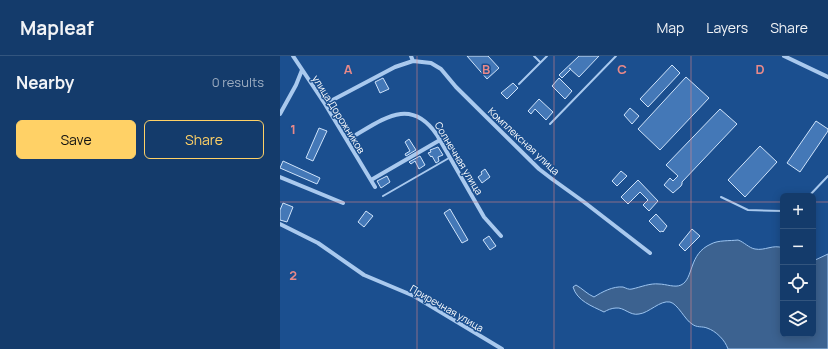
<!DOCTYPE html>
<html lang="en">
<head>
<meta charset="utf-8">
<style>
  :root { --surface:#143b6b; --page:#214673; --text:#f1f3f6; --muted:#9dadc1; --line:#33557e; --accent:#ffd166 }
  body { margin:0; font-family:Manrope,sans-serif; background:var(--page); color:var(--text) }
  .controls { position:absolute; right:12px; bottom:12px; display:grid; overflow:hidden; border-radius:6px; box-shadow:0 2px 10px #0003 }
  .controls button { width:36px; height:36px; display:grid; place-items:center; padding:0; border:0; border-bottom:1px solid var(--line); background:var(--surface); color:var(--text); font:20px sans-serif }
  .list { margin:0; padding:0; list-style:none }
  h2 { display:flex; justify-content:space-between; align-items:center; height:52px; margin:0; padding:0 16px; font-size:17px }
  h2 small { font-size:13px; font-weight:400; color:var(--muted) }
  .actions { display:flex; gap:8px; padding:12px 16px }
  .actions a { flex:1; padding:9px 0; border:1px solid var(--accent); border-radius:6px; text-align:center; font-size:14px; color:var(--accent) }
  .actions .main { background:var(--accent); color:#111 }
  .icon { flex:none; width:22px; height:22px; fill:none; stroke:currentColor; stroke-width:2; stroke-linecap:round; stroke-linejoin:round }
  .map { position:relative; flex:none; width:548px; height:293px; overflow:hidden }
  header { display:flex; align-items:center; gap:24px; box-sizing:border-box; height:56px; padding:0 20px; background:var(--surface); border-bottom:1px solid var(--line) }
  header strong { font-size:19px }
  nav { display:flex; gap:22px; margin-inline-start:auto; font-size:14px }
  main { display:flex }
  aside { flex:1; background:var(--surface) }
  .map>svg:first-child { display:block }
</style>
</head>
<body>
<header>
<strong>Mapleaf</strong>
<nav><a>Map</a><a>Layers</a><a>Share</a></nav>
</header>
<main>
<aside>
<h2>Nearby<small>0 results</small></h2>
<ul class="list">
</ul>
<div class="actions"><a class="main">Save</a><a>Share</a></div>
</aside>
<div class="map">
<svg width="548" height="293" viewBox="0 0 548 293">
  <rect width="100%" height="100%" fill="#1b4f8f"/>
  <path fill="#3c6290" stroke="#9cc4f0" d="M458,184C464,186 469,192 475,193C485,195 493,188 503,192V278H533V205L548,198V293H448C445,284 436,275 427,272C422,270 417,272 412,268C405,264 398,248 390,246C380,244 369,257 359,258C350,260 344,251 336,252C332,252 327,254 324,256C312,250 297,245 293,231L296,229C303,233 307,238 314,241C322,236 333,230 343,231C346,232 349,234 352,233C361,231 370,227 379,228C386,228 395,232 401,229C414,223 408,198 431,188C438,184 450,185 458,184Z"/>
  <path fill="#4478b7" stroke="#cfe3fa" d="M187,0H208L219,12L207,23Z
    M299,0H319L299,21L289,12L291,13L282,22L279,19Z
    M392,9L400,17L368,51L360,43Z
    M406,21L429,42L380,94L358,73Z
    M103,22L109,33L100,37L95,26Z
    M279,22L292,35L285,43L272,30Z
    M233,27L238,32L227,43L221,37Z
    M259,43L273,56L266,64L255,53L251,58L248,55Z
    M350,52L359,60L352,68L344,59Z
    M440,53L457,68L402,126V128L401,130L393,137L384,129L390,122L393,125L398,120L386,109Z
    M536,65L548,73V75L520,116L507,107Z
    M39,72L47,75L33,105L26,102Z
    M129,83L136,94L126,100L125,98L130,95L125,86Z
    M480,90L497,106L465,141L448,124Z
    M158,91L163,99L158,101L159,105L156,107L152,100L151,101L148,97L151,96L150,94Z
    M140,100L145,109L139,113L135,105L131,108L129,106Z
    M3,105L40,122L37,128L0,112Z
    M205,113L210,121L202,127L198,121L202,118L201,116Z
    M341,115L347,120L337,130L332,125Z
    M107,120L110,126L101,132L97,125Z
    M358,124L378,145L369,155L363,149L368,144L360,136L348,148L341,141Z
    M3,147L13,151L7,166L0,164V154Z
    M170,153L188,184L182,187L164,157Z
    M86,155L93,160L84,171L78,166Z
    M376,158L387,170L383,176L382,175L380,176L369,165Z
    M412,173L420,180L405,195L399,189Z
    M209,180L216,190L210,194L203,184Z"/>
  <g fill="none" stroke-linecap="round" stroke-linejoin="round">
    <path stroke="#a9c9ee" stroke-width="2" d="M254,0L260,6
      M239,28L267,0
      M270,68L336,0
      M103,140L169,102
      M529,140L548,120
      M441,141L468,154L503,155"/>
    <path stroke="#a9c9ee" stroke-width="4" d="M13,0L45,48L95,131
      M131,0L133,5L151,7L161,13L176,31L259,113L272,123L304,146L370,197
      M504,0L548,21
      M45,48L115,11L133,5
      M0,58L16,29L22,14
      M67,84C100,66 129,38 157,79L204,161L221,180
      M0,121L63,147
      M91,124L160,84
      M0,168L38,187L84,219L134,240L222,293"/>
  </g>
  <path fill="none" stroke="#e88989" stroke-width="1" stroke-opacity="0.55" d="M137,0V293M274,0V293M411,0V293M0,146H503M533,146H548"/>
  <g text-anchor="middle" stroke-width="3" stroke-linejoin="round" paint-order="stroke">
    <g font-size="10" fill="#fff" stroke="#1b4f8f">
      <text transform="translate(59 58) rotate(58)" y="4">улица Дорожников</text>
      <text transform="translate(244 85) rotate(43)" y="4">Комплексная улица</text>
      <text transform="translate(179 102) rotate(59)" y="4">Солнечная улица</text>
      <text transform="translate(167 252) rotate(30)" y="4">Приречная улица</text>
    </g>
  </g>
  <g font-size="13" text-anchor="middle" font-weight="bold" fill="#e88989" stroke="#1b4f8f" stroke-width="3" stroke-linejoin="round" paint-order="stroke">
    <text x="68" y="18">A</text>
    <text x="206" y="18">B</text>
    <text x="342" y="18">C</text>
    <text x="480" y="18">D</text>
    <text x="13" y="78">1</text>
    <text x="13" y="224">2</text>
  </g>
</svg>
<div class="controls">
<button>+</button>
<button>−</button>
<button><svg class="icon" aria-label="locate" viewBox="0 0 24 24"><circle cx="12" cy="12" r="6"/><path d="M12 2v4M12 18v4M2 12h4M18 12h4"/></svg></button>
<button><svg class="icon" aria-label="layers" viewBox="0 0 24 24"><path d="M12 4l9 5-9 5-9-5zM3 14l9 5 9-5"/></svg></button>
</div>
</div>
</main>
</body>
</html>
